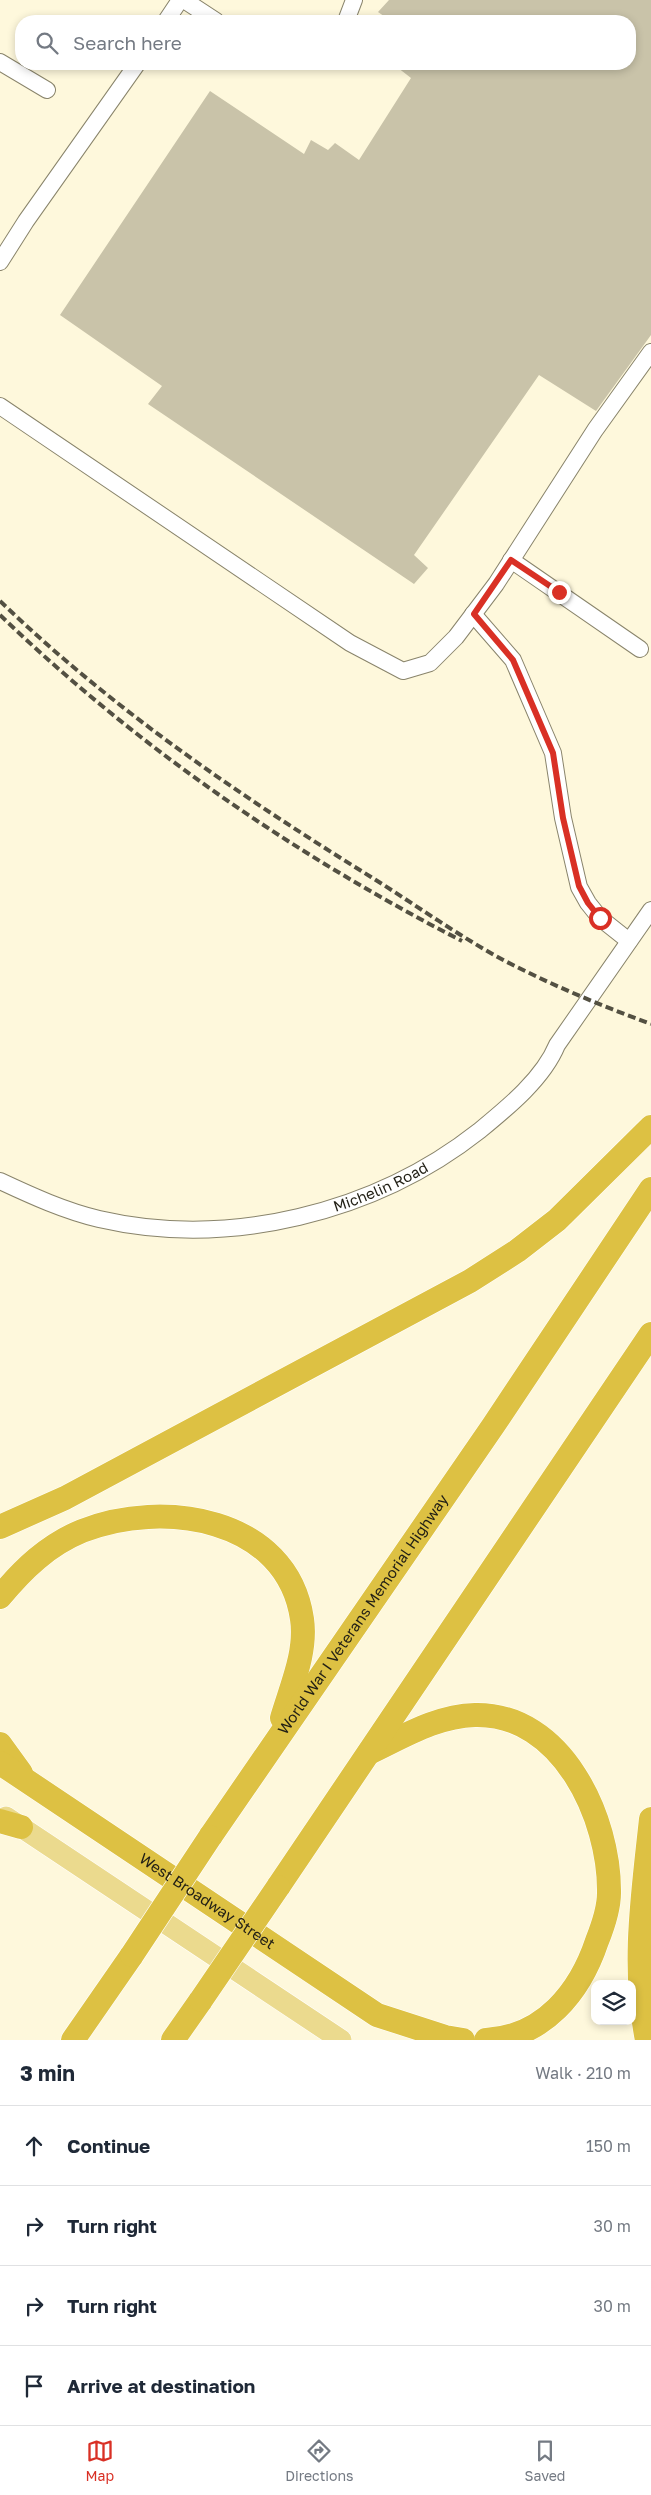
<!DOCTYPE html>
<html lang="en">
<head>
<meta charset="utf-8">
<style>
  :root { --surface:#fff; --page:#f6f6f7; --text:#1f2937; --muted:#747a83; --line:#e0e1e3; --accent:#d93025 }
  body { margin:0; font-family:"Golos Text",sans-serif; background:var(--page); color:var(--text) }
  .controls { position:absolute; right:15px; bottom:15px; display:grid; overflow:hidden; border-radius:10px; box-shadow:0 2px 8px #0003 }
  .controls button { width:45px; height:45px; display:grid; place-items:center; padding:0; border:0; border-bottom:1px solid var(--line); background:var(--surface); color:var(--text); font:25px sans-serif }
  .stop { position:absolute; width:15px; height:15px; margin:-11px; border:4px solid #d93025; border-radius:50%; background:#fff }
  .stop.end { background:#d93025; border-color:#fff; box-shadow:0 1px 5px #0008 }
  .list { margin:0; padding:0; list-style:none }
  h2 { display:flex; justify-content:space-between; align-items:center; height:65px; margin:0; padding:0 20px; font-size:21px }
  h2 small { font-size:16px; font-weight:400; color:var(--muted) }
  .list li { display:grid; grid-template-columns:32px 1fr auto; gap:15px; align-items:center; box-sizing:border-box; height:80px; padding:0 20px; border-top:1px solid var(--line) }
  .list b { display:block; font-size:19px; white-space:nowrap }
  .list em { font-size:16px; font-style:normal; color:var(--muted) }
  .icon { flex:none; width:28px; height:28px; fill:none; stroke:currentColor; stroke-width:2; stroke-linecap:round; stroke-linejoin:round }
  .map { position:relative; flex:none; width:651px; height:2040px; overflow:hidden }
  .search { position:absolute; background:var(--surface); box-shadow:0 2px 8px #0003; left:15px; right:15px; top:15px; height:55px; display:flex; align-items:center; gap:12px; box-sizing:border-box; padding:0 18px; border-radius:20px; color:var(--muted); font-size:19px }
  .sheet { height:385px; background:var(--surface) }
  nav { display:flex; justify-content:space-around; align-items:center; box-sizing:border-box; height:70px; border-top:1px solid var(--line); background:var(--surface); font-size:14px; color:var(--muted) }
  nav a { display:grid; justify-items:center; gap:2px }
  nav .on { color:var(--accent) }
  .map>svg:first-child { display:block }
</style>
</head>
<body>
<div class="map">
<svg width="651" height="2040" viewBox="0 0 651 2040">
  <rect width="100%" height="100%" fill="#fef8dc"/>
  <path fill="#c9c3a9" d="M389,0H651V335L596,411L539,375L414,555L428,568L414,584L148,404L162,386L60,315L210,91L304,154L311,140L328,150L335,143L359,160L411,78L393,64H630V21H391L378,12Z"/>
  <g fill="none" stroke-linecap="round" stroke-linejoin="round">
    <defs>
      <g id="minor">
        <path d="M184,0L216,21"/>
        <path d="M166,21L180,0"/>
        <path d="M346,21L354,0"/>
        <path d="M0,62L47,90"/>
        <path d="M0,262L26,221L137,64"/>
        <path d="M0,406L350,643L403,671L430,663L456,637L496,584L595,430L651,352"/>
        <path d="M511,560L640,649"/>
        <path d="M473,614L513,660L553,753L563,818L579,887L588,903L600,918L629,941"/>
        <path id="s1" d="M0,1181C32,1196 65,1211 99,1219C229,1249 375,1213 479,1131C507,1108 543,1079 557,1045L651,910"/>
      </g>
      <path id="major" d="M6,1817L341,2040"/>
      <g id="highway">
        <path d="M0,1527L65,1498L470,1281L517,1251L557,1220L651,1127"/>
        <path d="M0,1597C23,1569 48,1545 82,1531C162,1499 287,1517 302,1619C307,1652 291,1687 282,1718"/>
        <path d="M0,1744L21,1773"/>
        <path d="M369,1753C403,1737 436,1716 475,1715C562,1713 610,1818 609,1893C609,1909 603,1926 597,1941C580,1992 544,2037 486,2040"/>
        <path id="s2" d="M0,1763L377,2015L445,2037L463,2040"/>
        <path d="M0,1821L21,1827"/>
        <path id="s3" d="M210,1837L493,1426L651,1189"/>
        <path d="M278,1887L651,1334"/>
        <path d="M73,2040L132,1955"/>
        <path d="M173,2040L201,2000"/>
        <path d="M647,2040C632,1966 643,1894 651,1819"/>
      </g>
    </defs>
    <use href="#minor" stroke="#89846b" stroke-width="18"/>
    <use href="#major" stroke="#fff" stroke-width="22"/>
    <use href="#highway" stroke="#fff" stroke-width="25"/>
    <use href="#minor" stroke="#fff" stroke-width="16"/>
    <use href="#major" stroke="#ebda8e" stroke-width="21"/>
    <use href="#highway" stroke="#ddc143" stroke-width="24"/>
    <path stroke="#535042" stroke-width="4" stroke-dasharray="8 4" stroke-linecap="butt" d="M0,601C112,709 239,795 371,877C416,905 460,937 507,962C554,986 602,1006 651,1024
      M0,615C136,746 293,854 462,941"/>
    <defs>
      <path id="highway-bridge" d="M132,1955L210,1837
        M201,2000L278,1887"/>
    </defs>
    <use href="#highway-bridge" stroke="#fff" stroke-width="25" stroke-linecap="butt"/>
    <use href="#highway-bridge" stroke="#ddc143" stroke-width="24"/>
  </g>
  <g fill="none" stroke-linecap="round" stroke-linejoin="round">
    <path stroke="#d93025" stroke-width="6" d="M559,592L511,560L474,614L513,660L553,753L563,818L579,886L588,903L600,918"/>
  </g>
  <g text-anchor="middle" stroke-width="4" stroke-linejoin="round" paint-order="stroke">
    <g font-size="15" fill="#211f15" stroke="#fff">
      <text dy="5" stroke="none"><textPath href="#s1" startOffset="395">Michelin Road</textPath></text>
      <text dy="5" stroke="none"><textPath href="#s3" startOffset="270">World War I Veterans Memorial Highway</textPath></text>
      <text dy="5" stroke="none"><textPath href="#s2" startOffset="249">West Broadway Street</textPath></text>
    </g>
  </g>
</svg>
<div class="controls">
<button><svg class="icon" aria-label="layers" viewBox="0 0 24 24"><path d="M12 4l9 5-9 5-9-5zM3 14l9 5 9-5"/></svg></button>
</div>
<div class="stop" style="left:600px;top:918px"></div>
<div class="stop end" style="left:559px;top:592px"></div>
<div class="search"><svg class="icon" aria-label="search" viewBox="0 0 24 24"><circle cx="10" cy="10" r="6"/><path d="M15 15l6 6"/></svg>Search here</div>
</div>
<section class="sheet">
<h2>3 min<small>Walk · 210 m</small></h2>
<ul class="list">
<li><svg class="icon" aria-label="ahead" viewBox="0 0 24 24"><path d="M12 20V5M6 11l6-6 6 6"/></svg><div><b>Continue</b></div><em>150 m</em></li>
<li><svg class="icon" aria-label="right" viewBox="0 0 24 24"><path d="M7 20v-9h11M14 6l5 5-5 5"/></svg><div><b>Turn right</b></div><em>30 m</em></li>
<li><svg class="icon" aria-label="right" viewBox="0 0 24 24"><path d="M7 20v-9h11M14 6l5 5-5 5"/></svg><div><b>Turn right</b></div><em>30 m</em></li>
<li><svg class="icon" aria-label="arrive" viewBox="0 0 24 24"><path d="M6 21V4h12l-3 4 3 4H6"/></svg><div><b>Arrive at destination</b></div></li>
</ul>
</section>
<nav>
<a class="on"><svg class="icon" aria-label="map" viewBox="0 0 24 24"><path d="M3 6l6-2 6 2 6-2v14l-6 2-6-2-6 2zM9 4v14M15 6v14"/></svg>Map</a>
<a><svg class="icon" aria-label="directions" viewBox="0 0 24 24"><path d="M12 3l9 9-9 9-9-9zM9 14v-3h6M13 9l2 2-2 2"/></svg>Directions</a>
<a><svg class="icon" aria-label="saved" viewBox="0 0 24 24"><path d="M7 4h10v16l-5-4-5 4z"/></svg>Saved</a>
</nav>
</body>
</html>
